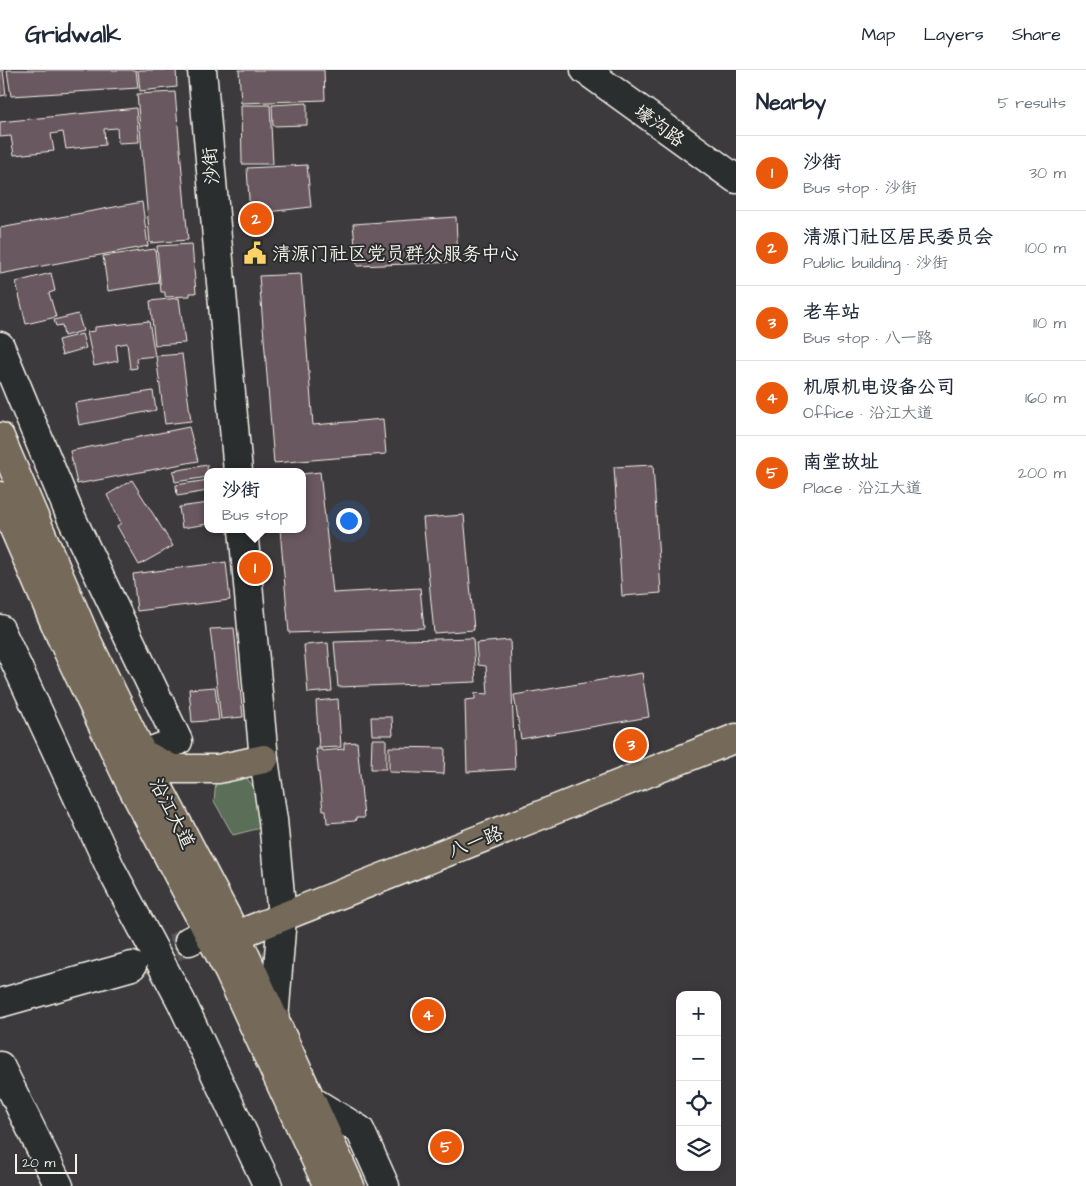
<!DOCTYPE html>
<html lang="en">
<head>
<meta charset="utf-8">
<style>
  :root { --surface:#fff; --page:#f2f2f3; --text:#1f2937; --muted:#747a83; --line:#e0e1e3; --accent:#ea580c }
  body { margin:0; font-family:"Architects Daughter","LXGW WenKai TC",sans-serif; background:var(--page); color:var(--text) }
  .controls { position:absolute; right:15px; bottom:15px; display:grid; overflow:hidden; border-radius:10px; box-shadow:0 2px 12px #0003 }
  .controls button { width:45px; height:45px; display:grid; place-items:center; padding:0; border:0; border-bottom:1px solid var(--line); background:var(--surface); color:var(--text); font:25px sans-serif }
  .scale { position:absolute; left:15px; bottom:12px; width:62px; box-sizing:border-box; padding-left:5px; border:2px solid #f4f1e8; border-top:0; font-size:14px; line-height:18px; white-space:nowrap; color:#f4f1e8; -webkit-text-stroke:4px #2a2d2e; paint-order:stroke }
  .you { position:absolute; left:348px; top:450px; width:18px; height:18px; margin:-12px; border:4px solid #fff; border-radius:50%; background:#1a73e8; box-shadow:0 0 0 8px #1a73e833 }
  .badge { display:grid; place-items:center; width:32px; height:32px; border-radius:50%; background:var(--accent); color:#fff; font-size:16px; font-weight:700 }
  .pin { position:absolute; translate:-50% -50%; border:2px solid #fff; box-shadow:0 1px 5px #0006 }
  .popup { position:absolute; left:204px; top:398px; width:102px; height:65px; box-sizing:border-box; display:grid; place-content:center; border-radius:10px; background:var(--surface); filter:drop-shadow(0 1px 4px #0005); font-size:16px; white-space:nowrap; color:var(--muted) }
  .popup b { font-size:19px; color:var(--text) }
  .popup::after { content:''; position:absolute; left:50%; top:100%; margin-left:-10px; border:10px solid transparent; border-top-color:var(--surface) }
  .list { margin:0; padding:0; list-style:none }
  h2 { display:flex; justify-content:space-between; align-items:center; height:65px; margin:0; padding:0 20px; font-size:21px }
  h2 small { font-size:16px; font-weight:400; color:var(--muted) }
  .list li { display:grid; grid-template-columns:32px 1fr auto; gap:15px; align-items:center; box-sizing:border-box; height:75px; padding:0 20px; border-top:1px solid var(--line) }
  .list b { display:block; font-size:19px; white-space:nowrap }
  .list p { margin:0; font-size:16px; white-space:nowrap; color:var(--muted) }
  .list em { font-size:16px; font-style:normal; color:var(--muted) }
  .icon { flex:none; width:28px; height:28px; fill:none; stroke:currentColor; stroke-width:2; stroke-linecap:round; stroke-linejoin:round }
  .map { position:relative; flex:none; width:736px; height:1116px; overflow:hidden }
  header { display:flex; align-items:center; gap:30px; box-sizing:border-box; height:70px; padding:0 25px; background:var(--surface); border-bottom:1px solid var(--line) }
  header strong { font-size:24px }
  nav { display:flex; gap:28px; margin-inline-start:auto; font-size:18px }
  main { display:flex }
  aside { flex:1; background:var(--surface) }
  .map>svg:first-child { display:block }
</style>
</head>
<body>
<header>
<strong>Gridwalk</strong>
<nav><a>Map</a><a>Layers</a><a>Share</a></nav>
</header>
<main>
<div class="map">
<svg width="736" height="1116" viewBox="0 0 736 1116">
  <rect width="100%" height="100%" fill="#3d3a3d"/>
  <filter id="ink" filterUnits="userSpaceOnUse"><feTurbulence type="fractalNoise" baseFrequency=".02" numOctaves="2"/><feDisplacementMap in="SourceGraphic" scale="10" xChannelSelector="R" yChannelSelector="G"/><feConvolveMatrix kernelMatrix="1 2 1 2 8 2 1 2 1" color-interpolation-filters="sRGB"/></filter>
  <g filter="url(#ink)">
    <path fill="#5a6e59" stroke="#a7b0a0" d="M241,701L256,720L260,758L233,765L214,731L216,712Z"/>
    <path fill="#6a5960" stroke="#f4f1e8" d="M0,0H3L6,25L0,26Z
      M7,0H136L138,18L11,26Z
      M138,0H176L177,17L140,21Z
      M239,0H324L325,30L241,33Z
      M175,22L188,170L150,173L137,24Z
      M307,33V55L273,56L272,35Z
      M241,35H270L273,94H242Z
      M136,38L139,72L118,73L117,58L104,59L105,75L66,79L63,62L51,64L54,81L14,85L11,66L0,67V52Z
      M307,95L311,137L250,144L247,98Z
      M142,132L148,176L0,204V158Z
      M456,147L458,192L357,196L353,154Z
      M192,174L196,223H190V226L165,227V222H161L157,176Z
      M155,179L159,213L108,221L103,186Z
      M51,203L55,221L49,223L56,247L26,254L16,212Z
      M301,204L313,355L383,349L386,384L274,393L259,206Z
      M179,228L185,273L155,275L150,231Z
      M78,244L83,261L64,266L62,255L56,256L54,250Z
      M149,251L155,286L136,288L137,298L130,299L127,273L116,275L118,291L94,296L87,262L95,261V257Z
      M82,264L86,278L62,285L58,270Z
      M182,284L191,351L165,354L156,286Z
      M153,321L156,340L79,355L75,333Z
      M189,357L198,391L77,414L70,381Z
      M207,395L208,407L175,412L173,401Z
      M653,395L661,523L622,526L614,397Z
      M320,402L333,523L420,518L424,558L289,563L280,459H302V404Z
      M132,410L173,476L139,495L117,456L121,453L107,425Z
      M208,410V421L177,426L176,415Z
      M208,433V454L182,458L179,437Z
      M464,445L474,560L434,563L423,448Z
      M226,492L230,530L137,541L133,504Z
      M234,558L243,647L221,649L210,559Z
      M473,568L476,612L338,617L334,572Z
      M510,570L515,699L467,702L465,630L475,629V623L488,624L486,596L478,595L476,573Z
      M328,573L332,621L308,623L304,575Z
      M642,603L649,647L521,669L514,625Z
      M215,617L219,650L192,652L189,619Z
      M338,629L341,677L319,678L316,631Z
      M371,647H392L393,665H372Z
      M372,669H386V699H371Z
      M357,672L364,748H356L355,751L327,753L326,740H323L316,679H321L322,681L344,679V673Z
      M389,677L445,678L444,704L389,702Z"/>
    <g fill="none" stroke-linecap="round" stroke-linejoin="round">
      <path stroke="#585557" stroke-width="28" stroke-dasharray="28 14" stroke-linecap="butt" d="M135,894L189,871"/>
      <defs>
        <path id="minor" d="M202,0L238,402
          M585,0L736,109
          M0,276L71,447L178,671L143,684
          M243,459L264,689L273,750L282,847L274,950
          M0,559L111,799L181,931L268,1116
          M189,871L208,862
          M0,933L132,896
          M0,996L59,1116
          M309,1029L360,1060L385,1116"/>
        <path id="major" d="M0,367L87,571L161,722L236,865L350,1116
          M0,426L61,567L130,713L229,902L328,1116
          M143,684L172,699H218L264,689
          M219,872L736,668"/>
      </defs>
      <use href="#minor" stroke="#f4f1e8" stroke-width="31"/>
      <use href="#major" stroke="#f4f1e8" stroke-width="31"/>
      <use href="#minor" stroke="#2a2d2e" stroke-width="28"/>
      <use href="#major" stroke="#746a5a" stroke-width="28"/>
    </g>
  </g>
  <defs>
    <symbol id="civic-bare" viewBox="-9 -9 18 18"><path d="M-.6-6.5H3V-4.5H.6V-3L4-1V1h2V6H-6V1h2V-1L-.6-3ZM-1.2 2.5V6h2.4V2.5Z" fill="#ffd166" stroke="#2a2d2e" stroke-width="2.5" paint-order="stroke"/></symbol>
  </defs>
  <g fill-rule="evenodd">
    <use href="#civic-bare" x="239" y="167" width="32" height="32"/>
  </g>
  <g text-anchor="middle" stroke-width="4" stroke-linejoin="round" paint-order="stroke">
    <g font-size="19" fill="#f4f1e8" stroke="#2a2d2e">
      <text transform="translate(660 55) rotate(36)" y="7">壕沟路</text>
      <text transform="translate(210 96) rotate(-95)" y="7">沙街</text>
      <text transform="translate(173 743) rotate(63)" y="7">沿江大道</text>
      <text transform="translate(475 771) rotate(-21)" y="7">八一路</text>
    </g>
    <g font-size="19" fill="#f4f1e8" stroke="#2a2d2e" text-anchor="start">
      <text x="272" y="190">清源门社区党员群众服务中心</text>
    </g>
  </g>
</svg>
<div class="controls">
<button>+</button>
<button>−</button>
<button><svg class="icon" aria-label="locate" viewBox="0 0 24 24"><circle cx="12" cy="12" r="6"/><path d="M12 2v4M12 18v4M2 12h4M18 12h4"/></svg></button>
<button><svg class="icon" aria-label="layers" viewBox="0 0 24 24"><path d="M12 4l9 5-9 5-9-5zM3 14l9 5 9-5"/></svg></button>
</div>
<div class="scale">20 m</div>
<div class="you"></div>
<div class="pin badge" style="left:255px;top:498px">1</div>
<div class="popup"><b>沙街</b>Bus stop</div>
<div class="pin badge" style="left:256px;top:149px">2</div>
<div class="pin badge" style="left:631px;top:675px">3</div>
<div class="pin badge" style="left:428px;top:945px">4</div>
<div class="pin badge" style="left:446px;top:1077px">5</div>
</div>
<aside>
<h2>Nearby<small>5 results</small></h2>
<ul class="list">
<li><span class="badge">1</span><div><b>沙街</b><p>Bus stop · 沙街</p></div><em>30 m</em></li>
<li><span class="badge">2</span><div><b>清源门社区居民委员会</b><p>Public building · 沙街</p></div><em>100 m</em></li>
<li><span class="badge">3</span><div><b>老车站</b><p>Bus stop · 八一路</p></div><em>110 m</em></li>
<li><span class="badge">4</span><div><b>机原机电设备公司</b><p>Office · 沿江大道</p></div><em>160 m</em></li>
<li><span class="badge">5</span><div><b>南堂故址</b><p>Place · 沿江大道</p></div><em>200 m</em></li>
</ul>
</aside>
</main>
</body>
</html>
